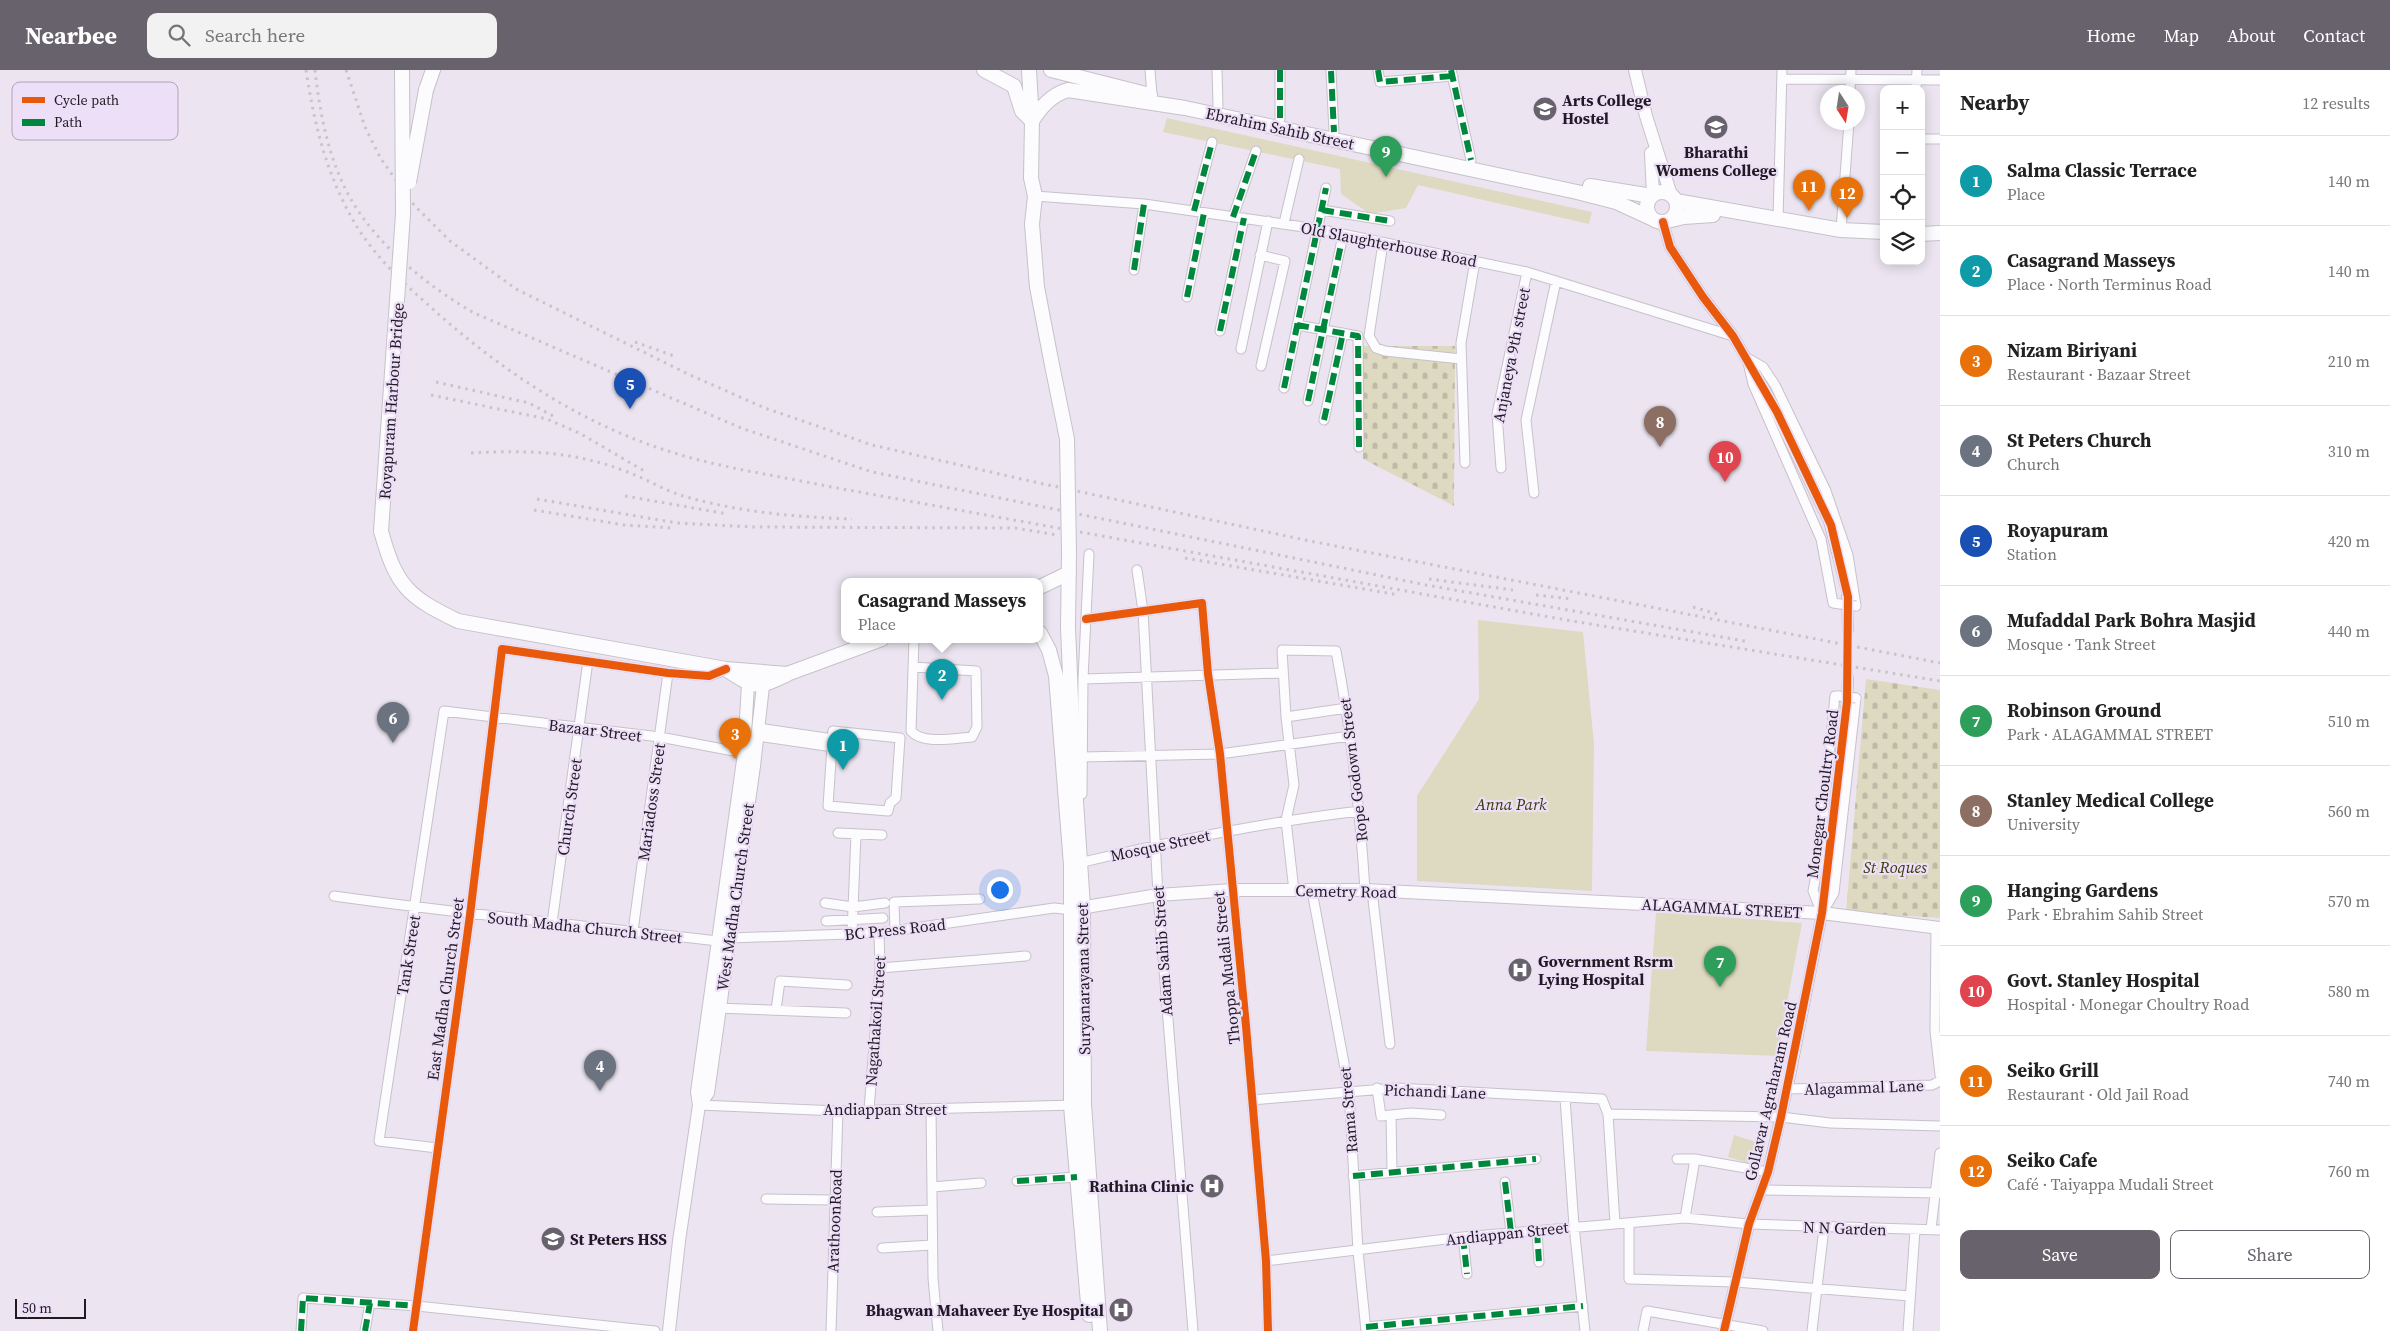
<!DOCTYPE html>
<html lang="en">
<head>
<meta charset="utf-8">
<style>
  :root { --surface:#fff; --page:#f2f2f2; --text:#222; --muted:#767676; --line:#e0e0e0; --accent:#67626b }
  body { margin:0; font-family:"Source Serif 4",serif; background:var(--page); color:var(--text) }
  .controls { position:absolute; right:15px; top:15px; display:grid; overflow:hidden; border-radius:10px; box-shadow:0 2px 12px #0003 }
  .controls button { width:45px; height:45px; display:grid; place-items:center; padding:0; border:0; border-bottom:1px solid var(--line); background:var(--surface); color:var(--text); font:25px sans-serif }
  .compass { position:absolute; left:1820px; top:15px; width:45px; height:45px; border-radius:50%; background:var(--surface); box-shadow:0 2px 12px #0003; rotate:168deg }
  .scale { position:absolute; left:15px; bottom:12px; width:71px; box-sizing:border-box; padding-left:5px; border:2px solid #201b23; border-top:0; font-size:14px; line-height:18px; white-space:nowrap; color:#201b23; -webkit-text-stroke:4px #eddff7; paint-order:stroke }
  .you { position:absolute; left:999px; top:819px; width:18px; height:18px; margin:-12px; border:4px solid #fff; border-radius:50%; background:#1a73e8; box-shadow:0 0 0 8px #1a73e833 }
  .badge { display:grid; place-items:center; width:32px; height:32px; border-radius:50%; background:var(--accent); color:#fff; font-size:16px; font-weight:700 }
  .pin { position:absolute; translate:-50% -41px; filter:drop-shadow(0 1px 2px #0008) }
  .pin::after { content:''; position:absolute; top:26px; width:18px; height:15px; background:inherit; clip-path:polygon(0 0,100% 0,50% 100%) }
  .popup { position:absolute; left:841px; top:508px; width:202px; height:65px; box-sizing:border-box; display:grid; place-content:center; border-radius:10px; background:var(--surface); filter:drop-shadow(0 1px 4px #0005); font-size:16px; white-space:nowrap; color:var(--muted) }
  .popup b { font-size:19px; color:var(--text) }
  .popup::after { content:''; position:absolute; left:50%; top:100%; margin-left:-10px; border:10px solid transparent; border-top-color:var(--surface) }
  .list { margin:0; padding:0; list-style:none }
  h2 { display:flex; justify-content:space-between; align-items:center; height:65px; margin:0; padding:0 20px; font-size:21px }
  h2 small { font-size:16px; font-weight:400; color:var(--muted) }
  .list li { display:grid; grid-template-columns:32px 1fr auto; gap:15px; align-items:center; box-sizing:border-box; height:90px; padding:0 20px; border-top:1px solid var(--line) }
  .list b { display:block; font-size:19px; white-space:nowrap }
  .list p { margin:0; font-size:16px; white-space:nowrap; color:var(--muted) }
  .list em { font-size:16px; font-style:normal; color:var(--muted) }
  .actions { display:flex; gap:10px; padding:15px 20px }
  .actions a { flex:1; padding:11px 0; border:1px solid var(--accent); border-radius:10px; text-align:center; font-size:18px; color:var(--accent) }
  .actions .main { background:var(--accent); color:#fff }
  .icon { flex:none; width:28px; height:28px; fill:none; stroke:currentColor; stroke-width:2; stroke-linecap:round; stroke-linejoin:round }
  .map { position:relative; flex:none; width:1940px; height:1261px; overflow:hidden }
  header { display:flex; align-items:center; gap:30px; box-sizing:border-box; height:70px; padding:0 25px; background:var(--accent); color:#fff }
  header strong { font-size:24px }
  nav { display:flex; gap:28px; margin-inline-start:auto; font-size:18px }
  .search { width:350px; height:45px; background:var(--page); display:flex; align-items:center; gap:12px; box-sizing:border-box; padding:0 18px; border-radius:10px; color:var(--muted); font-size:19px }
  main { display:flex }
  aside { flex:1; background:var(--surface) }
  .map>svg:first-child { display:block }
</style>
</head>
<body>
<header>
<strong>Nearbee</strong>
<div class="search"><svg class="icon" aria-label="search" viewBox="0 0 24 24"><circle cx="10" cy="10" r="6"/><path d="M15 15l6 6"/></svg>Search here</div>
<nav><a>Home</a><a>Map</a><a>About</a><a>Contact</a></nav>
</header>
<main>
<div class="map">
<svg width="1940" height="1261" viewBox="0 0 1940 1261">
  <defs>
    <pattern id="cemetery-stones" width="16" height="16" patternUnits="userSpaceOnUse" patternTransform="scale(1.25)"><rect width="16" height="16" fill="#ded9c1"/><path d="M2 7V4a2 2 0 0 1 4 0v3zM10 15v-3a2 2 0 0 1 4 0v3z" fill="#bebaa6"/></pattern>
  </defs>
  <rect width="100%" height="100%" fill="#ece5f1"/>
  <path fill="url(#cemetery-stones)" d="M1363,276H1455L1454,436L1363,389Z
    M1866,609L1940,620V848L1846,842Z"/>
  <path fill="#ded9c1" d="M1167,48L1592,142L1589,154L1418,115L1406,138L1370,144L1341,124L1340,99L1163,62Z
    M1478,550L1583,562L1594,674L1592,821L1417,811V726L1479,629Z
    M1656,842L1802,853L1777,986L1646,981Z
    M1734,1065L1756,1072L1749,1093L1728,1087Z"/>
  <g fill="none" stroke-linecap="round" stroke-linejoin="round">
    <path stroke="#c3bdc8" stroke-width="10" stroke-dasharray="10 5" stroke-linecap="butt" d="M1848,608V560"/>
    <defs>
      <path id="minor" d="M1150,0L1152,25
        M1217,0L1218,36
        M1280,0V49
        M1378,0L1380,12L1453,6
        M1451,0L1471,90
        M1331,1L1334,62
        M1782,9L1940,10
        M1916,19L1917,0
        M1850,22L1851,0
        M1921,69H1940
        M1035,126L1144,134L1318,159L1527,202L1733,266
        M1322,140L1390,151
        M1194,141L1212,72
        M1233,147L1256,81
        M1778,149L1782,0
        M1284,153L1299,89
        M1841,160L1849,52
        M1383,173L1369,266L1376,278L1385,281L1461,289
        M1260,185L1285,191L1261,296
        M1134,200L1144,134
        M1187,227L1204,143
        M1297,255L1358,266L1359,377
        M1220,261L1244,148
        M1241,279L1268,151
        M1284,318L1326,118
        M1308,331L1343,165
        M1324,350L1343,263
        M1465,393L1461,273L1475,191
        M1501,398L1497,344L1527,202
        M1534,423L1526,350L1556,211
        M1137,500L1143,541L1158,825L1193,1261
        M1840,534L1833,533L1821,469L1753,314L1747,288L1763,297L1775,315L1826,421L1848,485L1856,536
        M1086,549L1202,533L1208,604L1220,684L1246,956L1266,1191L1268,1261
        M913,597L976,601L977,657L972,667C955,668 923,675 911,661L914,569
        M1083,609L1283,603
        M1839,626H1835L1819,789L1813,821L1822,843L1834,823L1856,628
        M1286,647L1347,638
        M758,658L833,669
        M833,661L900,668L896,728L890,733L888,741L828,736Z
        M757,666L833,677
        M1082,687L1220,684L1350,666
        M1082,724L1083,609L1089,484
        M838,763L882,765
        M1079,793C1172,771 1265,752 1360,741
        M1294,821L1286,750L1294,715L1286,647L1282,580L1336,581C1351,660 1360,740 1365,820
        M1312,821L1349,1020L1358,1181L1366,1261
        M1372,821L1390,974
        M334,826C461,844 590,856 718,871L730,868L879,863L1054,838L1072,840
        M825,833L853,837L885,833
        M826,851L883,848
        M552,853L588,591
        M1936,857L1935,961L1940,1005
        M895,860L894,832L980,829
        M633,861L668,603
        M852,864L856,764
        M880,898L1026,886
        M716,938L846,943
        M776,940L780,911L847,915
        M1377,1018L1381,1046L1411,1043L1441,1045
        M1788,1019L1932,1015L1940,1011
        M1565,1028L1574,1156L1585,1261
        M1252,1030L1396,1018L1602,1029L1608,1044L1615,1153
        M699,1035L838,1041L1076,1035
        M931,1039L933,1208L938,1261
        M869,1040L880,898L879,863
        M1608,1044L1781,1047L1830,1053L1940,1056
        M1391,1045L1392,1102
        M437,1078L379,1071L444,641L660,667L744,683
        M1677,1089H1695L1768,1102
        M1353,1106L1536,1089
        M1017,1111L1077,1107
        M1505,1112L1511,1162
        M932,1117L981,1113
        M1763,1120L1940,1123
        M766,1129L833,1130
        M877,1142L932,1140
        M1685,1148L1695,1089
        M1629,1153V1209L1735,1212L1910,1226
        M1931,1159L1940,1083
        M1537,1161L1539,1192
        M1463,1167L1467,1204
        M882,1178L932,1175
        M1266,1191L1463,1167L1685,1148L1749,1154L1940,1160
        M1366,1257L1583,1236
        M301,1261L303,1228L417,1236L655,1261
        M365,1261L370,1233
        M413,1261L470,845L502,579L668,603L709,606L726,600
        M831,1261L838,1041
        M1643,1261L1647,1241L1763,1261
        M1812,1261L1824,1158
        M1908,1261L1915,1160"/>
      <path id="tertiary" d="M1663,152L1670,177L1703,227L1733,266L1767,324L1829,451L1847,521L1848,560
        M1724,1261L1749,1154L1768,1102L1790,1006L1822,843L1847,632L1848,608"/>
      <path id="secondary" d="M1635,0L1646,46L1671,125
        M1651,83L1653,125
        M1074,839L1158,825L1232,820H1365L1822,843L1940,858
        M699,1035L708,1023L754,696L763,616
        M669,1261L679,1171L699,1035L697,1022L744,683L748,614"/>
      <path id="primary" d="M984,0L1014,16L1022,41L1032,51L1031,108L1035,126L1032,154L1037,217L1051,290
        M1029,0L1032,51
        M1051,0L1150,25
        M426,20L433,0
        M1032,51C1041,37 1051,25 1068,20L1185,38L1577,122L1616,132L1653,149
        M1590,116L1652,126
        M1647 137a15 15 0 1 1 30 0a15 15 0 1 1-30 0Z
        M1676,131L1841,160L1884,162
        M1667,151L1684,147L1713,145
        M1921,164L1940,163
        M381,461C396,516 408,527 458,551L726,599L787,604L882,569
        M1069,482L1068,557L1074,701L1083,837L1084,1034L1100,1261
        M1040,517L1069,503
        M1040,563L1049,580L1056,606L1071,795V1036L1089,1245
        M727,600C755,618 756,619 786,605"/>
    </defs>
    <use href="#minor" stroke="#c7c1ca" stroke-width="11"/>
    <use href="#tertiary" stroke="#c7c1ca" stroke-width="12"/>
    <use href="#secondary" stroke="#c7c1ca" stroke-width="14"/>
    <use href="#primary" stroke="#c7c1ca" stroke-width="16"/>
    <use href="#minor" stroke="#fcfbfd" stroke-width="9"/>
    <use href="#tertiary" stroke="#fcfbfd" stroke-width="10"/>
    <use href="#secondary" stroke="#fcfbfd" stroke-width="12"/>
    <use href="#primary" stroke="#fcfbfd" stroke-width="14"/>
    <path stroke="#c7c5c7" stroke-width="3" stroke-dasharray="2.5 5" stroke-linecap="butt" d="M306,0C314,53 326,103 353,150C371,182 398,208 425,232C496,297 578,353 671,382C721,398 774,405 826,416L1566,550L1940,611
      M315,0C320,45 329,92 352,131C379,177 429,217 474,243L741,358L872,402L1426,515L1750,572
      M346,0L365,57L381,89L414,135L450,171L516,219L690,305L765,338L872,375L1039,413L1310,471L1940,593
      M635,272L674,286
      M436,312L529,333L555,347
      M431,325L547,349L581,364L646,402
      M471,383C530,380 572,381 628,402C646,409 664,420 683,426C738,442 795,447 852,449
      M625,426L728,444
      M537,429L677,453L753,457L1015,458L1057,465
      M534,440L624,455L673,458
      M1185,488L1399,525
      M1429,509L1513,520
      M1536,525L1573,529
      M1693,537L1717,544"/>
    <defs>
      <path id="minor-bridge" d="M1840,534L1856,536
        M1839,626L1856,628"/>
      <path id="primary-bridge" d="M409,112L426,20
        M1051,290L1067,369L1069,482
        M381,461L403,144L402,0"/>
    </defs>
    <use href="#minor-bridge" stroke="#c7c1ca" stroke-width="11" stroke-linecap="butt"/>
    <use href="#primary-bridge" stroke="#c7c1ca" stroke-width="16" stroke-linecap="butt"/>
    <use href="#minor-bridge" stroke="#fcfbfd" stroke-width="9"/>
    <use href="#primary-bridge" stroke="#fcfbfd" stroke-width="14"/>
    <path stroke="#00873e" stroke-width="6" stroke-dasharray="12 6" stroke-linecap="butt" d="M1280,0V49
      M1378,0L1380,12L1453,6
      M1451,0L1471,90
      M1331,1L1334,62
      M1322,140L1390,151
      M1194,141L1212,72
      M1233,147L1256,81
      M1134,200L1144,134
      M1187,227L1204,143
      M1297,255L1358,266L1359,377
      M1220,261L1244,148
      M1284,318L1326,118
      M1308,331L1343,165
      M1324,350L1343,263
      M1353,1106L1536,1089
      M1017,1111L1077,1107
      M1505,1112L1511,1162
      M1537,1161L1539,1192
      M1463,1167L1467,1204
      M1366,1257L1583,1236
      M301,1261L303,1228L417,1236
      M365,1261L370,1233"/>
    <defs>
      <path id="cycleway" d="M1663,152L1670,177L1703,227L1733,266L1777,342L1831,455L1848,527L1847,632L1822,843L1781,1047L1768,1102L1749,1154L1724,1261
        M1086,549L1202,533L1208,604L1220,684L1246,956L1266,1191L1268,1261
        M413,1261L470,845L502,579L668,603L709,606L726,599"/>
    </defs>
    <use href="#cycleway" stroke="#eddff7" stroke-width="11"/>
    <use href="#cycleway" stroke="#e8590c" stroke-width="8"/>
  </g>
  <defs>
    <symbol id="university-disc" viewBox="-11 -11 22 22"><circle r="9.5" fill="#67626b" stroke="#eddff7"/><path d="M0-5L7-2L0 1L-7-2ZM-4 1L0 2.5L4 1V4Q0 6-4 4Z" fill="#fff"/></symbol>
    <symbol id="hospital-disc" viewBox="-11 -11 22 22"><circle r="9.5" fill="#67626b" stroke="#eddff7"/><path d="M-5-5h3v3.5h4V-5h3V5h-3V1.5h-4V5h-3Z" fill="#fff"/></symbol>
    <symbol id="school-disc" viewBox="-11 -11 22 22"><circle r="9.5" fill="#67626b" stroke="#eddff7"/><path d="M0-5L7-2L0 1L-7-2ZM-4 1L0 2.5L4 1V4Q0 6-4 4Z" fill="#fff"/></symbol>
  </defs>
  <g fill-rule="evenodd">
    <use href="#university-disc" x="1531" y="25" width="28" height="28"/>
    <use href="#university-disc" x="1702" y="43" width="28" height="28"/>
    <use href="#hospital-disc" x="1506" y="886" width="28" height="28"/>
    <use href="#hospital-disc" x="1198" y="1102" width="28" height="28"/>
    <use href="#school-disc" x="539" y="1155" width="28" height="28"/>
    <use href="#hospital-disc" x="1107" y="1226" width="28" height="28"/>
  </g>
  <g text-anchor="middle" stroke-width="4.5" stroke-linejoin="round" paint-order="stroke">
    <g font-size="16" font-weight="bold" fill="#201b23" stroke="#eddff7" text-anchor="start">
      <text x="1562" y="36">Arts College<tspan x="1562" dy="18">Hostel</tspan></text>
      <text x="1716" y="88" text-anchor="middle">Bharathi<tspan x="1716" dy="18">Womens College</tspan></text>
      <text x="1538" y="897">Government Rsrm<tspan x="1538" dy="18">Lying Hospital</tspan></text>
      <text x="1194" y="1122" text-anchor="end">Rathina Clinic</text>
      <text x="570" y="1175">St Peters HSS</text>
      <text x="1104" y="1246" text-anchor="end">Bhagwan Mahaveer Eye Hospital</text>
    </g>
    <g font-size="16" fill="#201b23" stroke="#eddff7">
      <text transform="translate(1280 58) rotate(12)" y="6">Ebrahim Sahib Street</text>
      <text transform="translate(1389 174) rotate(11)" y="6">Old Slaughterhouse Road</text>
      <text transform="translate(1511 285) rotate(-79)" y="6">Anjaneya 9th street</text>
      <text transform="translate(391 331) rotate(-86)" y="6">Royapuram Harbour Bridge</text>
      <text transform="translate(595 660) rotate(7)" y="6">Bazaar Street</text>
      <text transform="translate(1353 700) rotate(-97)" y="6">Rope Godown Street</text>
      <text transform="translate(1822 724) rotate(-83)" y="6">Monegar Choultry Road</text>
      <text transform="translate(651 732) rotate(-82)" y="6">Mariadoss Street</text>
      <text transform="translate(569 737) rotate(-82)" y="6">Church Street</text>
      <text transform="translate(1160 775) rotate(-12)" y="6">Mosque Street</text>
      <text transform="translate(1346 821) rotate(1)" y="6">Cemetry Road</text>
      <text transform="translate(735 827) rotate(-82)" y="6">West Madha Church Street</text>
      <text transform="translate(1722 838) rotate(3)" y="6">ALAGAMMAL STREET</text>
      <text transform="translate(585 857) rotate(6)" y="6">South Madha Church Street</text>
      <text transform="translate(895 859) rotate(-6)" y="6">BC Press Road</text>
      <text transform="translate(1162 881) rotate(-94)" y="6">Adam Sahib Street</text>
      <text transform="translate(408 885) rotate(-81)" y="6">Tank Street</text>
      <text transform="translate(1226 898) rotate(-96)" y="6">Thoppa Mudali Street</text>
      <text transform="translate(1083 909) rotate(-91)" y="6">Suryanarayana Street</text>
      <text transform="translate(445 919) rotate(-82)" y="6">East Madha Church Street</text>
      <text transform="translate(875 951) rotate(-86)" y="6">Nagathakoil Street</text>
      <text transform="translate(1864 1017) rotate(-2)" y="6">Alagammal Lane</text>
      <text transform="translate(1435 1021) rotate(2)" y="6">Pichandi Lane</text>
      <text transform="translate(1770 1021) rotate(-77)" y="6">Gollavar Agraharam Road</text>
      <text x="885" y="1045">Andiappan Street</text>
      <text transform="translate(1348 1040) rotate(-95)" y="6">Rama Street</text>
      <text transform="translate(834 1151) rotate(-88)" y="6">ArathoonRoad</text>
      <text transform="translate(1845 1158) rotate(2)" y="6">N N Garden</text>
      <text transform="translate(1507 1163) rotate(-6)" y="6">Andiappan Street</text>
    </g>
    <g font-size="16" font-style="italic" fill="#3b3804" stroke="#eddff7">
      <text x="1511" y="740">Anna Park</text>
      <text x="1895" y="803">St Roques</text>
    </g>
  </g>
  <rect x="12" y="12" width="166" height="58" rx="8" fill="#eddff7" stroke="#b0a4b7" stroke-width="1"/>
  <rect x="22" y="27" width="23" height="6" fill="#e8590c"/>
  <rect x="22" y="49" width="23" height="7" fill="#00873e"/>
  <g font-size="14" fill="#201b23">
    <text x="54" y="35">Cycle path</text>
    <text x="54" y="57">Path</text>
  </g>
</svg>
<div class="controls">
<button>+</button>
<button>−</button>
<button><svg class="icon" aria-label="locate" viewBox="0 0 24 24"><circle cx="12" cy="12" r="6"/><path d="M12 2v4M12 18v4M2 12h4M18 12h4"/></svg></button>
<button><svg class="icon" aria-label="layers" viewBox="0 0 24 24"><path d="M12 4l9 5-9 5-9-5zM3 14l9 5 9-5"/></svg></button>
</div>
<svg class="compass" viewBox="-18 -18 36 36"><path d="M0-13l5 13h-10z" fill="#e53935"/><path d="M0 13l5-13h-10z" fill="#767676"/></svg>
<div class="scale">50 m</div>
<div class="you"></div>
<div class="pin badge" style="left:843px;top:700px;background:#0f9aa8">1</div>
<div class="pin badge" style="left:942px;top:630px;background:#0f9aa8">2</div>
<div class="popup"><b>Casagrand Masseys</b>Place</div>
<div class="pin badge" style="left:735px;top:689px;background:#e8710a">3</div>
<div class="pin badge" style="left:600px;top:1021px;background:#6b7280">4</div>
<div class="pin badge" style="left:630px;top:339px;background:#1a4fb4">5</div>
<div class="pin badge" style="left:393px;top:673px;background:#6b7280">6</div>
<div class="pin badge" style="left:1720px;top:917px;background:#2e9e5b">7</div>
<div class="pin badge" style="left:1660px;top:377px;background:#8d6e63">8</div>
<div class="pin badge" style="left:1386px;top:107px;background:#2e9e5b">9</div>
<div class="pin badge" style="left:1725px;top:412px;background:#e0444e">10</div>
<div class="pin badge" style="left:1809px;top:141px;background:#e8710a">11</div>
<div class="pin badge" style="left:1847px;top:148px;background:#e8710a">12</div>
</div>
<aside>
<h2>Nearby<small>12 results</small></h2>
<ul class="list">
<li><span class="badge" style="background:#0f9aa8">1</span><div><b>Salma Classic Terrace</b><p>Place</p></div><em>140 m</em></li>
<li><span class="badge" style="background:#0f9aa8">2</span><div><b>Casagrand Masseys</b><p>Place · North Terminus Road</p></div><em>140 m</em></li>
<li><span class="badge" style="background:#e8710a">3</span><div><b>Nizam Biriyani</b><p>Restaurant · Bazaar Street</p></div><em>210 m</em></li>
<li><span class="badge" style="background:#6b7280">4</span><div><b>St Peters Church</b><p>Church</p></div><em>310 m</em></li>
<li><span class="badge" style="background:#1a4fb4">5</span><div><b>Royapuram</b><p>Station</p></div><em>420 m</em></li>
<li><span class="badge" style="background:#6b7280">6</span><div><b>Mufaddal Park Bohra Masjid</b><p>Mosque · Tank Street</p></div><em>440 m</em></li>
<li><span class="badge" style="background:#2e9e5b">7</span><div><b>Robinson Ground</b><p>Park · ALAGAMMAL STREET</p></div><em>510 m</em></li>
<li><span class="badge" style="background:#8d6e63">8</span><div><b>Stanley Medical College</b><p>University</p></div><em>560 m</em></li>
<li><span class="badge" style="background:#2e9e5b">9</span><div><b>Hanging Gardens</b><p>Park · Ebrahim Sahib Street</p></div><em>570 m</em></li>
<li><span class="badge" style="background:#e0444e">10</span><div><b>Govt. Stanley Hospital</b><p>Hospital · Monegar Choultry Road</p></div><em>580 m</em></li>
<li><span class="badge" style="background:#e8710a">11</span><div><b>Seiko Grill</b><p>Restaurant · Old Jail Road</p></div><em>740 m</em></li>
<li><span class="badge" style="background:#e8710a">12</span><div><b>Seiko Cafe</b><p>Café · Taiyappa Mudali Street</p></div><em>760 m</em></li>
</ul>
<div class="actions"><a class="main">Save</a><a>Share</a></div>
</aside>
</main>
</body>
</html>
